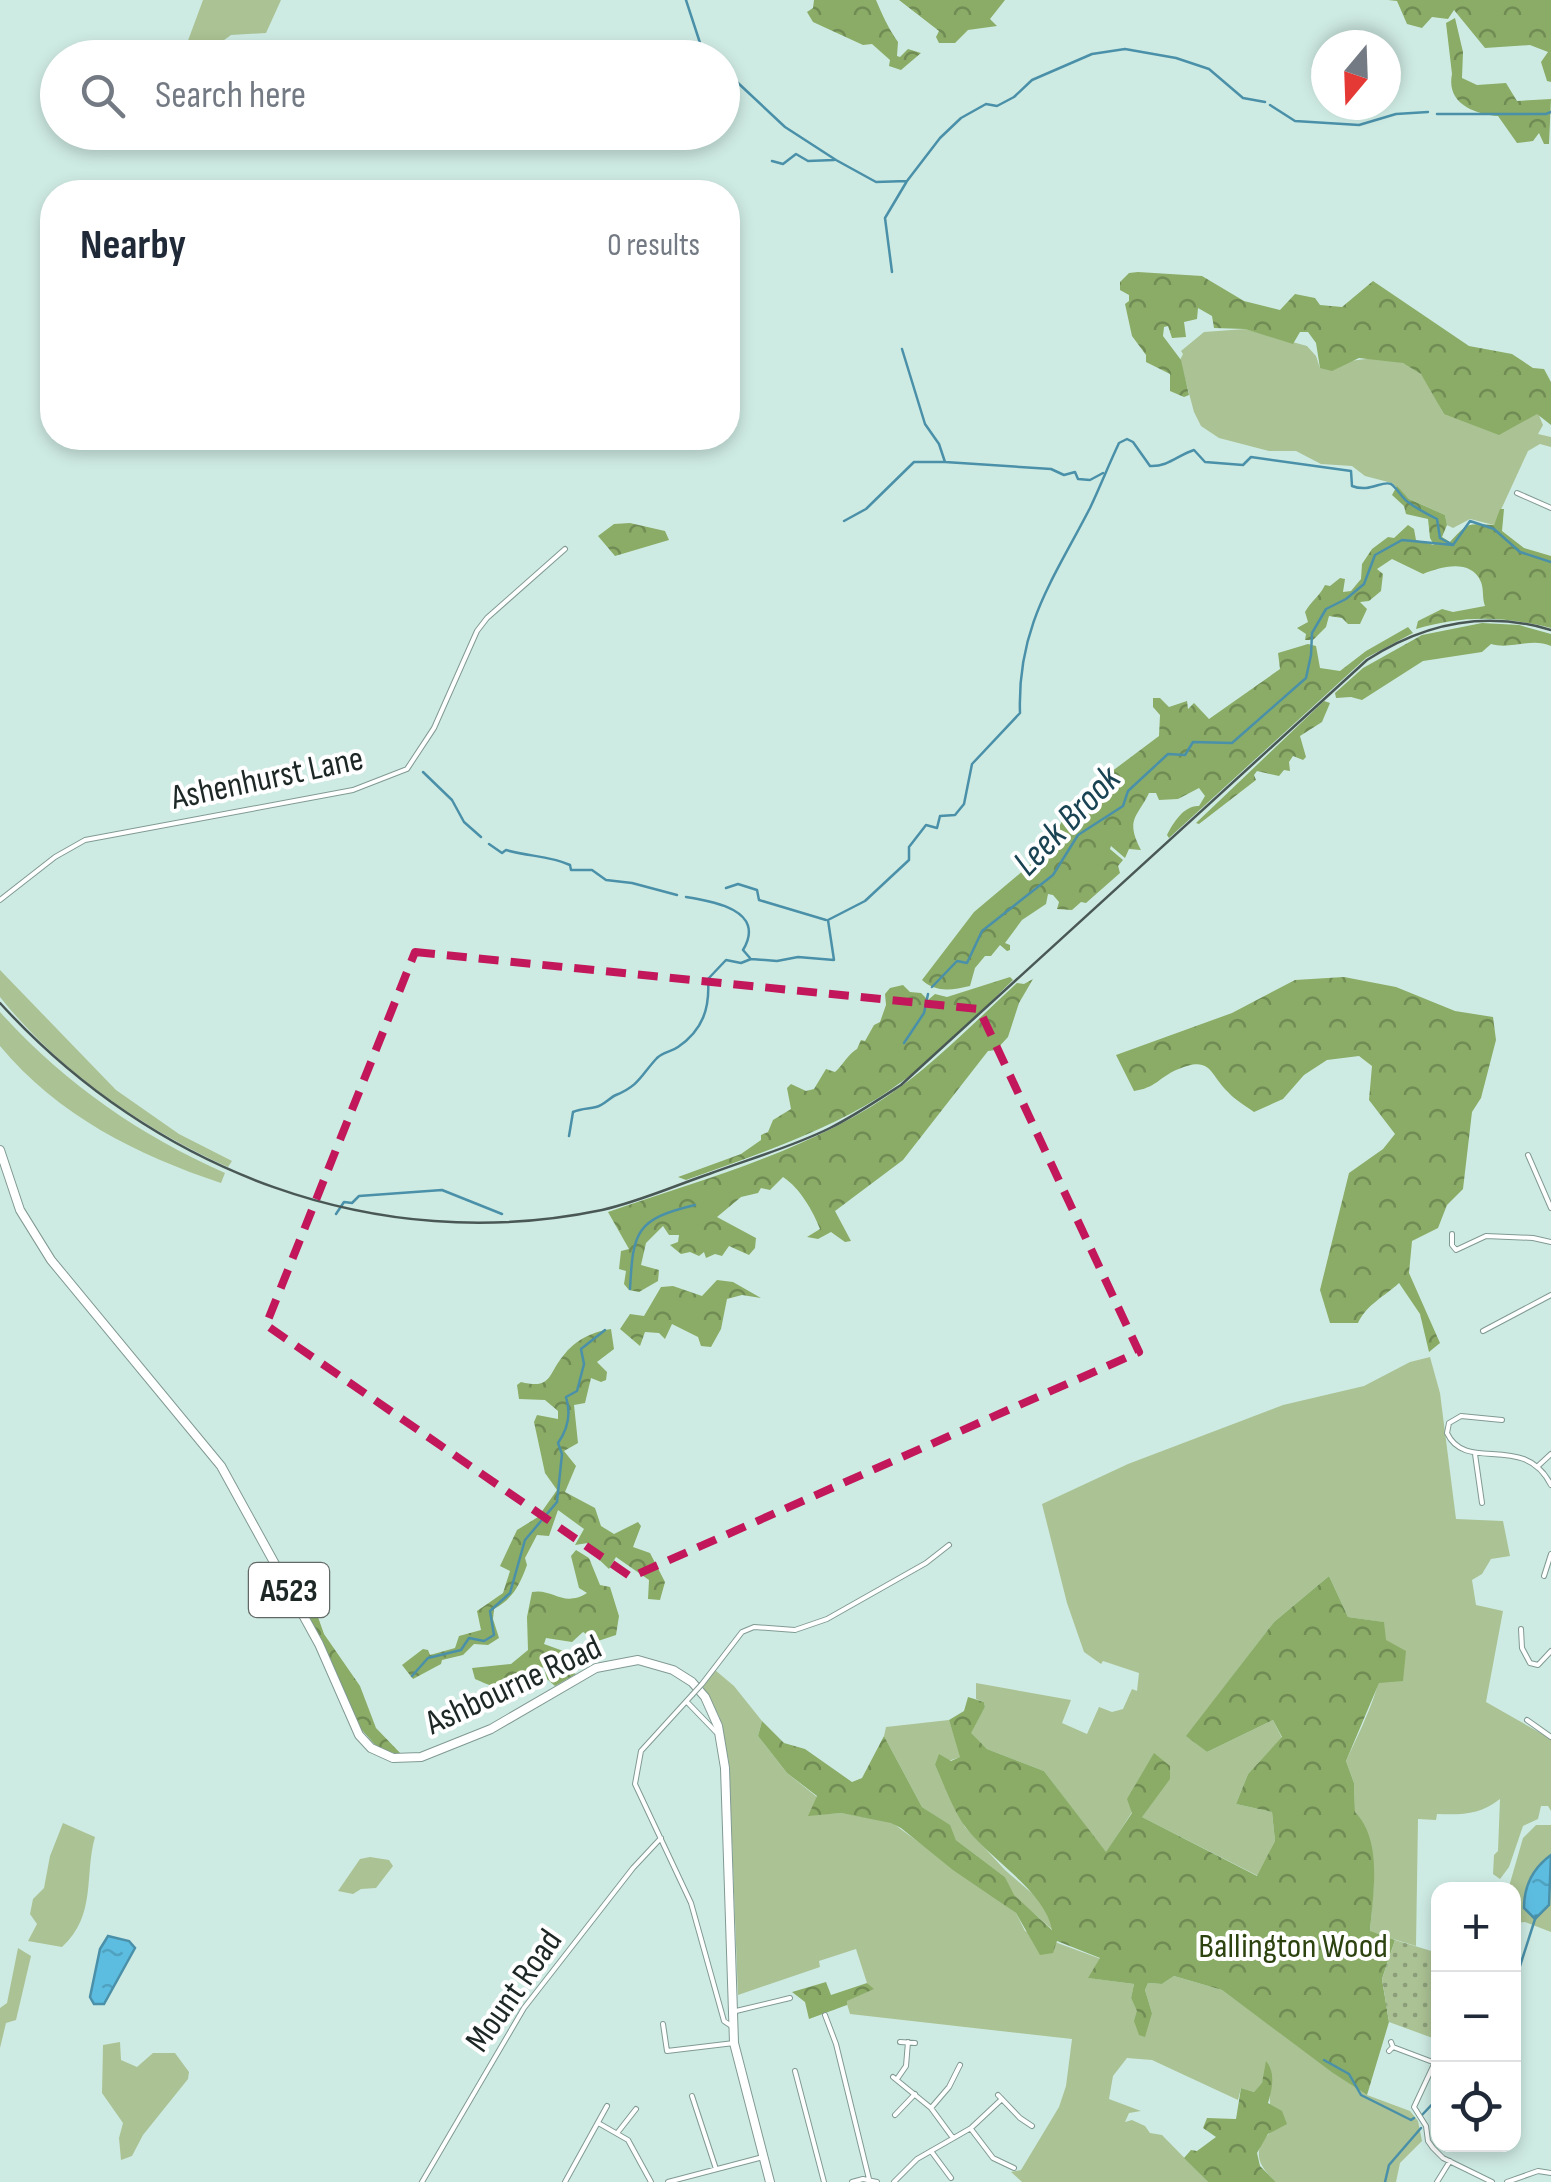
<!DOCTYPE html>
<html lang="en">
<head>
<meta charset="utf-8">
<style>
  :root { --surface:#fff; --page:#f2f2f3; --text:#1f2937; --muted:#747a83; --line:#e0e1e3 }
  body { margin:0; font-family:"Sofia Sans Condensed",sans-serif; background:var(--page); color:var(--text) }
  .controls { position:absolute; right:30px; bottom:30px; display:grid; overflow:hidden; border-radius:20px; box-shadow:0 5px 15px #0003 }
  .controls button { width:90px; height:90px; display:grid; place-items:center; padding:0; border:0; border-bottom:2px solid var(--line); background:var(--surface); color:var(--text); font:50px sans-serif }
  .compass { position:absolute; left:1311px; top:30px; width:90px; height:90px; border-radius:50%; background:var(--surface); box-shadow:0 5px 15px #0003; rotate:199deg }
  .list { margin:0; padding:0; list-style:none }
  h2 { display:flex; justify-content:space-between; align-items:center; height:130px; margin:0; padding:0 40px; font-size:42px }
  h2 small { font-size:32px; font-weight:400; color:var(--muted) }
  .icon { flex:none; width:55px; height:55px; fill:none; stroke:currentColor; stroke-width:2; stroke-linecap:round; stroke-linejoin:round }
  .map { position:relative; flex:none; width:1551px; height:2182px; overflow:hidden }
  .search { position:absolute; background:var(--surface); box-shadow:0 5px 15px #0003; left:40px; top:40px; width:700px; height:110px; display:flex; align-items:center; gap:25px; box-sizing:border-box; padding:0 35px; border-radius:55px; color:var(--muted); font-size:38px }
  .panel { position:absolute; background:var(--surface); box-shadow:0 5px 15px #0003; left:40px; top:180px; width:700px; height:270px; border-radius:40px }
  .map>svg:first-child { display:block }
</style>
</head>
<body>
<div class="map">
<svg width="1551" height="2182" viewBox="0 0 1551 2182">
  <defs>
    <pattern id="forest-crowns" width="20" height="18" patternUnits="userSpaceOnUse" patternTransform="scale(2.5)"><rect width="20" height="18" fill="#8aac66"/><path d="M2 6a3 3 0 1 1 6 0M12 15a3 3 0 1 1 6 0" fill="none" stroke="#708c54"/></pattern>
    <pattern id="park-dots" width="8" height="8" patternUnits="userSpaceOnUse" patternTransform="scale(2.5)"><rect width="8" height="8" fill="#abc294"/><path d="M2 2h.1M6 6h.1" fill="none" stroke="#8b9e79" stroke-width="1.8" stroke-linecap="round"/></pattern>
    <pattern id="water-ripples" width="26" height="14" patternUnits="userSpaceOnUse" patternTransform="scale(2.5)"><rect width="26" height="14" fill="#5dbde1"/><path d="M2 4q2-2 4 0t4 0M15 11q2-2 4 0t4 0" fill="none" stroke="#50a2c1"/></pattern>
  </defs>
  <rect width="100%" height="100%" fill="#ceebe3"/>
  <path fill="#abc294" d="M203,0H281L266,33L231,35L216,46H186Z
    M1245,329L1307,346L1316,356L1320,368C1350,360 1393,349 1420,373C1430,382 1437,402 1444,414L1538,413L1543,425L1538,434L1551,437V447L1540,444L1528,451L1494,525L1470,519L1453,528L1447,525L1445,515L1409,499L1392,483L1365,476L1352,466L1321,464L1296,451H1269L1219,438L1201,426L1194,412L1180,360L1183,354L1181,351L1204,332Z
    M0,970L116,1090L179,1134L232,1161L228,1167C142,1128 60,1072 0,997Z
    M0,1012C63,1082 139,1135 225,1173L221,1183C137,1155 57,1115 0,1046Z
    M1430,1357L1440,1393L1456,1519L1503,1521L1510,1556L1491,1559L1482,1574L1472,1580L1476,1605L1503,1611L1486,1702L1551,1739V1811L1548,1806H1541L1538,1819L1523,1826L1509,1867L1500,1879L1493,1874L1494,1855L1498,1851L1500,1799C1480,1815 1461,1815 1437,1814L1436,1820L1418,1819L1416,1946L1370,1932L1374,1882L1355,1812L1354,1783L1346,1761C1366,1718 1391,1671 1383,1622L1348,1617L1329,1576L1274,1622L1187,1736L1207,1752L1273,1720L1282,1738L1248,1774L1236,1804L1272,1812L1275,1841L1258,1876L1132,1812L1106,1853L1044,1771L987,1749L970,1733L985,1707L984,1702L976,1699V1683L1071,1700L1062,1723L1087,1734L1099,1707L1112,1712L1123,1709L1132,1689L1137,1691L1139,1673L1103,1661L1101,1664L1084,1652L1067,1603L1042,1504L1128,1464L1283,1405L1364,1386L1410,1362Z
    M715,1670L734,1686L762,1721L758,1736L787,1773L817,1797L809,1815L841,1813L891,1822L1016,1913L1025,1931L1101,1959L1089,1978L1134,1984L1131,1998L1137,2010L1152,2013L1145,1990L1148,1983L1162,1984L1174,1976L1222,1990L1334,2073L1367,2095L1410,2111L1418,2121L1422,2141L1400,2163L1396,2182H1276C1257,2164 1251,2150 1272,2131L1267,2062L1262,2084L1254,2092L1241,2088L1238,2100L1152,2060L1127,2058L1113,2076L1109,2099L1141,2111L1129,2113L1125,2122L1132,2120L1145,2126L1150,2133L1162,2135L1208,2182H1022L1011,2172L1021,2170L1059,2107L1066,2086L1072,2039L850,2014L846,2001L873,1989L867,1983L856,1949L819,1961L820,1967L738,1995L729,1762L719,1716L703,1687Z
    M949,1720L961,1757L935,1765L965,1827L1005,1870L1042,1902L1054,1931L1013,1895L1005,1877L956,1840L949,1825L922,1807L884,1736L886,1727Z
    M63,1823L95,1837C84,1875 97,1915 62,1947L28,1941L37,1924L30,1914L33,1899L44,1888L50,1856Z
    M1536,1825H1551V1932L1525,1922L1514,1923V1890H1508L1523,1838Z
    M370,1857L389,1860L393,1866L376,1888L361,1889L353,1894L338,1891L360,1859Z
    M18,1948L31,1956L16,2020L6,2023L0,2048V2008L7,2003Z
    M120,2042L121,2060L137,2067L153,2053H175L189,2072L188,2079L143,2135L132,2156L121,2160L119,2138L123,2123L102,2093L103,2045Z"/>
  <path fill="url(#forest-crowns)" d="M814,0H876C882,14 888,28 898,42L897,56L900,57L908,49L921,53L901,70L889,66L890,60L872,44L863,45L813,22L807,12L813,8Z
    M899,0H1005L990,19L997,26L968,30L955,43H939L936,37L939,31Z
    M1388,0H1551V82L1547,81L1541,62L1548,52L1530,45L1485,48L1454,10L1448,19L1432,17L1422,28L1407,24L1397,1Z
    M1455,18L1463,52L1462,78L1477,85L1506,83L1517,101L1551,99L1549,144H1544L1539,133L1533,141L1517,143L1498,116C1474,114 1446,103 1452,74L1446,23Z
    M1138,272L1202,276L1244,301L1280,310L1295,294L1315,298L1320,305L1342,307L1373,281L1469,346L1512,354L1533,368L1544,369L1551,382V425L1537,414L1499,435L1444,414L1421,374L1403,363L1359,358L1332,371L1320,368L1316,343L1308,332H1300L1293,344L1245,329L1214,328L1212,316L1198,308L1197,319L1184,322L1186,337L1172,338L1168,326L1164,327L1163,336L1181,360L1189,395L1184,397L1170,391V374L1146,362V355L1132,336L1125,304L1129,301V295L1120,290V282L1129,273Z
    M1397,486L1409,499L1445,515L1447,525L1442,537L1450,542C1469,521 1468,524 1494,525L1500,509H1504L1502,531L1524,548L1551,556V628C1503,616 1464,615 1416,629L1418,621L1442,609L1453,612L1485,606C1482,598 1484,590 1481,582C1471,558 1440,567 1423,574L1392,559L1377,569L1383,574L1381,591L1369,601L1360,602L1367,609L1360,624H1348L1342,618L1329,616L1326,627L1313,640H1305L1306,634L1297,628L1308,622L1305,612C1311,601 1320,596 1325,585L1330,586L1340,578L1345,579L1343,592L1351,591L1361,579L1362,564L1372,549L1388,537L1394,538L1408,525L1414,529L1416,540L1434,545L1430,538L1428,519L1406,514L1404,506L1392,495Z
    M630,523L665,531L669,540L615,556L598,536L614,524Z
    M1482,623L1519,625L1551,634V646C1531,637 1512,650 1491,644L1482,652L1423,661L1362,700L1351,697L1336,698L1335,693L1363,668L1422,635Z
    M1408,627L1413,633L1366,658L1169,838L1167,835C1173,823 1184,805 1199,806L1205,796L1199,788L1178,799L1159,800L1156,793H1149C1137,818 1125,819 1141,850L1129,849L1125,858L1111,846L1110,849L1123,860L1118,866L1120,873L1086,903L1081,902L1072,910L1057,909L1059,902L1053,895L1048,894L1046,904L1022,920L1005,943L1010,945V950L1007,951L1000,945L991,956H985L975,968L970,986C952,990 936,993 922,980L974,912L1031,864L1057,830L1075,799L1159,736L1160,715L1153,707V698H1160L1169,707L1187,701L1188,709L1194,703L1209,719L1280,669L1278,653L1308,644L1316,646L1320,668L1340,671L1366,651Z
    M1324,701L1330,703L1322,722L1300,736L1306,757L1303,760L1293,756L1289,762L1290,771L1284,770L1279,776L1257,771L1254,775L1256,780L1199,824L1196,823Z
    M1010,977L1013,980C971,1021 928,1067 878,1098C818,1135 752,1156 686,1180L678,1177L741,1154L761,1140V1135L768,1132L773,1120L791,1109L787,1088L791,1084L806,1091L814,1089L826,1069L835,1072C842,1066 849,1053 857,1049L861,1040L865,1041L874,1025L880,1022L886,1005L885,994L890,988L903,985L910,992L921,993L928,1000L935,994L947,997Z
    M1344,977L1396,987L1455,1011L1493,1017L1496,1040L1481,1098L1472,1112L1463,1189L1447,1205L1438,1228L1412,1241L1409,1273L1440,1343L1429,1352L1420,1314L1399,1283C1385,1296 1366,1305 1358,1323H1330L1320,1290L1349,1173L1383,1149L1395,1134L1369,1100L1372,1066L1359,1056L1327,1060L1304,1075L1283,1099L1254,1112C1246,1106 1235,1100 1228,1092C1209,1074 1212,1054 1176,1070C1159,1078 1155,1088 1134,1091L1116,1055L1232,1013L1295,980Z
    M1033,979L1019,1003L1008,1037L996,1050L988,1051L903,1160L835,1211L851,1241L845,1242L831,1232L818,1239L807,1237L820,1229C813,1211 800,1188 783,1177L770,1190L761,1188L758,1193L741,1197L717,1217L756,1238L755,1248L749,1255L729,1246L722,1256L715,1254L706,1258L704,1252L699,1256L690,1252L681,1254L670,1245L678,1242L679,1235H669L663,1226L646,1243L641,1265L659,1270L658,1281L639,1292L629,1290L624,1284L626,1271L619,1269L621,1251L629,1249L608,1212C707,1178 817,1149 903,1085C943,1055 980,1017 1017,983L1024,984Z
    M717,1280L733,1282L761,1298L742,1295L727,1299L721,1329L711,1347L701,1346L698,1337L672,1324L665,1339L659,1333L645,1332L640,1346L620,1329L630,1314L644,1316L661,1287L673,1286L702,1296Z
    M611,1329L614,1349L597,1362L607,1372L606,1380L601,1382L591,1378L585,1403L574,1405L578,1443L564,1451L576,1466L565,1492L595,1508L601,1526L614,1534L638,1522L641,1526L633,1547L650,1553L665,1582L660,1600L648,1599L649,1580L616,1557L609,1569L590,1551L588,1543L575,1545L584,1529L558,1510L549,1536L537,1535L525,1558L527,1565C520,1584 513,1599 494,1609L493,1619L499,1638L488,1645L474,1644L463,1655L442,1660L441,1664L413,1679L402,1665L423,1649L428,1650L430,1655L455,1648L459,1636L481,1630L477,1611L503,1593L510,1571L500,1566L517,1530L538,1517L557,1490L545,1473L534,1422L537,1415L558,1419V1411L545,1400L519,1399L517,1385L521,1382C552,1390 548,1374 563,1356C575,1340 591,1332 611,1329Z
    M576,1550L589,1558L600,1585L610,1587L619,1616L616,1635L598,1641L583,1632L572,1642L546,1638L544,1644L566,1652L570,1661L565,1669L576,1674L555,1686L547,1679L544,1668L537,1666C512,1691 508,1694 475,1679L472,1668L511,1664L528,1650L527,1617L532,1592C553,1588 563,1608 587,1593L579,1588L571,1556Z
    M1329,1576L1348,1617L1384,1622L1386,1640L1406,1651L1403,1681L1379,1683L1346,1761L1354,1783L1355,1812C1383,1841 1373,1893 1370,1931L1395,1940L1382,1979L1389,2022L1367,2095L1333,2073L1222,1990L1174,1976L1162,1984L1148,1983L1145,1990L1152,2013L1145,2037L1139,2035L1134,2021L1137,2011L1131,1998L1134,1984L1088,1978L1100,1958L1057,1941L1053,1953L1040,1955L1016,1913L953,1870L901,1828L891,1823L841,1813L808,1816L817,1796L787,1773L758,1736L762,1721L784,1743L805,1749L852,1782L862,1778L884,1736L922,1807L950,1825L956,1840L1005,1877L1014,1895L1052,1930C1045,1891 992,1861 967,1829C953,1811 945,1786 935,1765L939,1754L951,1761L960,1757L949,1720L964,1711L968,1697L984,1702L985,1707L971,1733L987,1749L1044,1771L1106,1852L1132,1813L1127,1799L1154,1753L1170,1766V1779L1142,1817L1257,1876L1275,1841L1272,1812L1236,1804L1248,1774L1282,1737L1273,1720L1207,1752L1186,1736L1274,1622Z
    M300,1602L313,1603L324,1634L360,1686L376,1728L403,1756L378,1748L360,1728Z
    M826,1982L831,1995L867,1983L874,1989L847,2001V2005L809,2019L805,2002L792,1992Z
    M1266,2061C1276,2073 1272,2089 1268,2103L1282,2111L1287,2124L1268,2134L1257,2153L1260,2166L1276,2182H1208L1184,2158L1191,2150L1197,2151L1216,2137L1203,2128L1207,2118L1236,2119L1241,2088L1254,2092L1262,2083Z"/>
  <path fill="url(#park-dots)" d="M1395,1940L1438,1953V2040L1389,2022L1382,1979Z"/>
  <path fill="url(#water-ripples)" stroke="#4a90a9" stroke-width="2.5" d="M1551,1855L1549,1905L1535,1919L1524,1908C1524,1885 1533,1868 1551,1855Z
    M108,1936L129,1941L135,1948L104,2004H94L90,1997L100,1949Z"/>
  <g fill="none" stroke-linecap="round" stroke-linejoin="round">
    <path stroke="#4a90a9" stroke-width="2.5" d="M686,0L702,49L711,58
      M722,68L785,127L836,160L876,182L907,181
      M1270,105L1295,121L1359,125L1396,114L1428,112
      M1437,114H1546L1551,112
      M772,161L783,164L796,154L808,161L834,160
      M892,272L885,218L907,181L940,138L961,118L986,104L997,106L1014,97L1032,80L1092,54L1125,49L1176,58L1209,69L1243,98L1265,102
      M902,349L925,424L939,444L945,462L1051,469L1064,475L1075,472L1078,479L1090,480L1103,473
      M844,521L866,509L914,462H945
      M423,772L452,800L464,822L481,837
      M489,844L502,853L506,850C529,857 548,855 570,865L571,870H592L606,880L632,883L677,895
      M726,888L738,884L757,890L759,900L826,920
      M686,897C712,901 767,910 743,950L750,958
      M932,987L957,961L967,963L982,931L1053,875L1078,835L1123,806L1128,791L1168,754L1185,755L1193,742L1232,743L1306,678L1311,655L1312,633L1326,609L1346,599L1364,584L1375,555L1402,540L1453,545L1470,521L1494,529L1520,552L1551,562
      M904,1043L924,1013L928,994
      M569,1136L573,1112C582,1108 588,1109 596,1107C604,1105 609,1098 616,1095C640,1085 641,1075 657,1058C663,1052 671,1052 678,1047C703,1030 710,1008 708,979L726,960L741,963L751,959L777,961L798,957L834,960L828,920L865,901L909,860V847L926,825L937,828L940,816L955,815L964,804L972,764L1020,713C1017,627 1053,580 1090,508C1100,487 1109,464 1119,443L1127,439L1133,442L1150,466C1168,467 1178,455 1194,450L1205,462L1243,465L1251,457L1351,471L1352,486C1370,493 1382,480 1391,484C1397,488 1402,498 1408,502C1417,509 1427,514 1437,519L1440,538L1453,545
      M336,1214L344,1202L352,1203L359,1196L442,1190L502,1214
      M630,1289C633,1231 636,1219 695,1205
      M412,1676L428,1658L461,1650L469,1638L484,1641L494,1635L490,1611L510,1593L525,1540L557,1502L562,1454L558,1443C568,1429 571,1413 566,1397L577,1391L584,1364L581,1349L605,1330
      M1520,1966L1536,1916
      M1514,1994L1518,1978
      M1324,2060L1349,2074L1361,2095L1411,2120L1414,2118
      M1422,2115L1438,2098
      M1385,2182L1389,2165L1421,2128"/>
    <defs>
      <path id="minor" d="M1517,493L1551,508
        M0,900L55,857L85,840L353,790L407,769L434,728L477,631L487,618L565,549
        M1528,1155L1551,1208
        M1452,1234V1245L1456,1250L1486,1236L1533,1238L1551,1242
        M1483,1331L1551,1295
        M1502,1420L1461,1416L1449,1423L1447,1433C1466,1474 1524,1431 1551,1485
        M1475,1454L1482,1503
        M1538,1466L1551,1454
        M1544,1576L1551,1554
        M1521,1629L1522,1648L1530,1663L1538,1665L1551,1651
        M702,1684L742,1632L754,1627L795,1630L827,1619L926,1563L949,1545
        M692,1695L641,1751L635,1784L691,1903L724,2021L733,2027
        M688,1703L716,1732
        M1527,1720L1551,1737
        M736,2011L790,1998
        M825,2015L836,2044L869,2179
        M663,2024L667,2051L734,2043
        M900,2042L915,2043
        M1393,2047L1438,2064
        M1389,2051L1393,2047L1391,2042
        M1435,2062L1414,2107L1426,2126L1428,2141L1433,2148L1443,2158L1492,2182
        M795,2071L824,2182
        M893,2077L931,2108L953,2138
        M897,2079L906,2066L908,2042
        M998,2095L1020,2118L1032,2126
        M692,2096L716,2169
        M931,2108L949,2087L960,2065
        M895,2115L915,2094
        M600,2124L628,2140L651,2182
        M971,2129L993,2158L1014,2168
        M618,2132L636,2109
        M931,2151L951,2178
        M422,2182L524,2008L633,1868L661,1838
        M565,2182L607,2106
        M668,2182L763,2157
        M852,2182L863,2179L877,2182
        M894,2182L917,2159L971,2128L1002,2099
        M1437,2182L1450,2161
        M1507,2182L1538,2171L1551,2173"/>
      <path id="trunk" d="M0,1150L20,1210L51,1260L221,1466L319,1644L359,1735L371,1748L393,1758L421,1757L491,1729L596,1668L638,1660L673,1670L692,1682L705,1697L718,1726L725,1768L734,2043L770,2182"/>
    </defs>
    <use href="#minor" stroke="#809a93" stroke-width="6"/>
    <use href="#trunk" stroke="#809a93" stroke-width="10"/>
    <use href="#minor" stroke="#fff" stroke-width="4"/>
    <use href="#trunk" stroke="#fff" stroke-width="8"/>
    <path stroke="#4a5855" stroke-width="2.5" d="M0,1003C153,1171 376,1257 602,1210C638,1202 674,1186 709,1174C749,1159 792,1147 830,1128C854,1116 878,1100 901,1085L1367,660C1424,623 1485,610 1551,630"/>
    <defs>
      <path id="minor-bridge" d="M692,1695L702,1684"/>
    </defs>
    <use href="#minor-bridge" stroke="#809a93" stroke-width="6" stroke-linecap="butt"/>
    <use href="#minor-bridge" stroke="#fff" stroke-width="4"/>
  </g>
  <path fill="none" stroke="#c2185b" stroke-width="8" stroke-dasharray="20 12" stroke-linejoin="round" d="M415,952L979,1009L1139,1352L631,1577L266,1325Z"/>
  <g text-anchor="middle" stroke-width="8" stroke-linejoin="round" paint-order="stroke">
    <rect fill="#fff" stroke="#616866" stroke-width="2.5" x="249" y="1563" width="80" height="54" rx="8"/>
    <g font-size="32" font-weight="bold" fill="#1d2725">
      <text x="289" y="1601">A523</text>
    </g>
    <g font-size="35" fill="#1d2725" stroke="#fff">
      <text transform="translate(267 777) rotate(-12)" y="12">Ashenhurst Lane</text>
      <text transform="translate(513 1684) rotate(-25)" y="12">Ashbourne Road</text>
      <text transform="translate(513 1990) rotate(-55)" y="12">Mount Road</text>
    </g>
    <g font-size="35" fill="#2c420f" stroke="#fff">
      <text x="1293" y="1957">Ballington Wood</text>
    </g>
    <g font-size="38" font-style="italic" fill="#194352" stroke="#fff">
      <text transform="translate(1066 820) rotate(-46)" y="13">Leek Brook</text>
    </g>
  </g>
</svg>
<div class="controls">
<button>+</button>
<button>−</button>
<button><svg class="icon" aria-label="locate" viewBox="0 0 24 24"><circle cx="12" cy="12" r="6"/><path d="M12 2v4M12 18v4M2 12h4M18 12h4"/></svg></button>
</div>
<svg class="compass" viewBox="-18 -18 36 36"><path d="M0-13l5 13h-10z" fill="#e53935"/><path d="M0 13l5-13h-10z" fill="#747a83"/></svg>
<div class="search"><svg class="icon" aria-label="search" viewBox="0 0 24 24"><circle cx="10" cy="10" r="6"/><path d="M15 15l6 6"/></svg>Search here</div>
<section class="panel">
<h2>Nearby<small>0 results</small></h2>
<ul class="list">
</ul>
</section>
</div>
</body>
</html>
